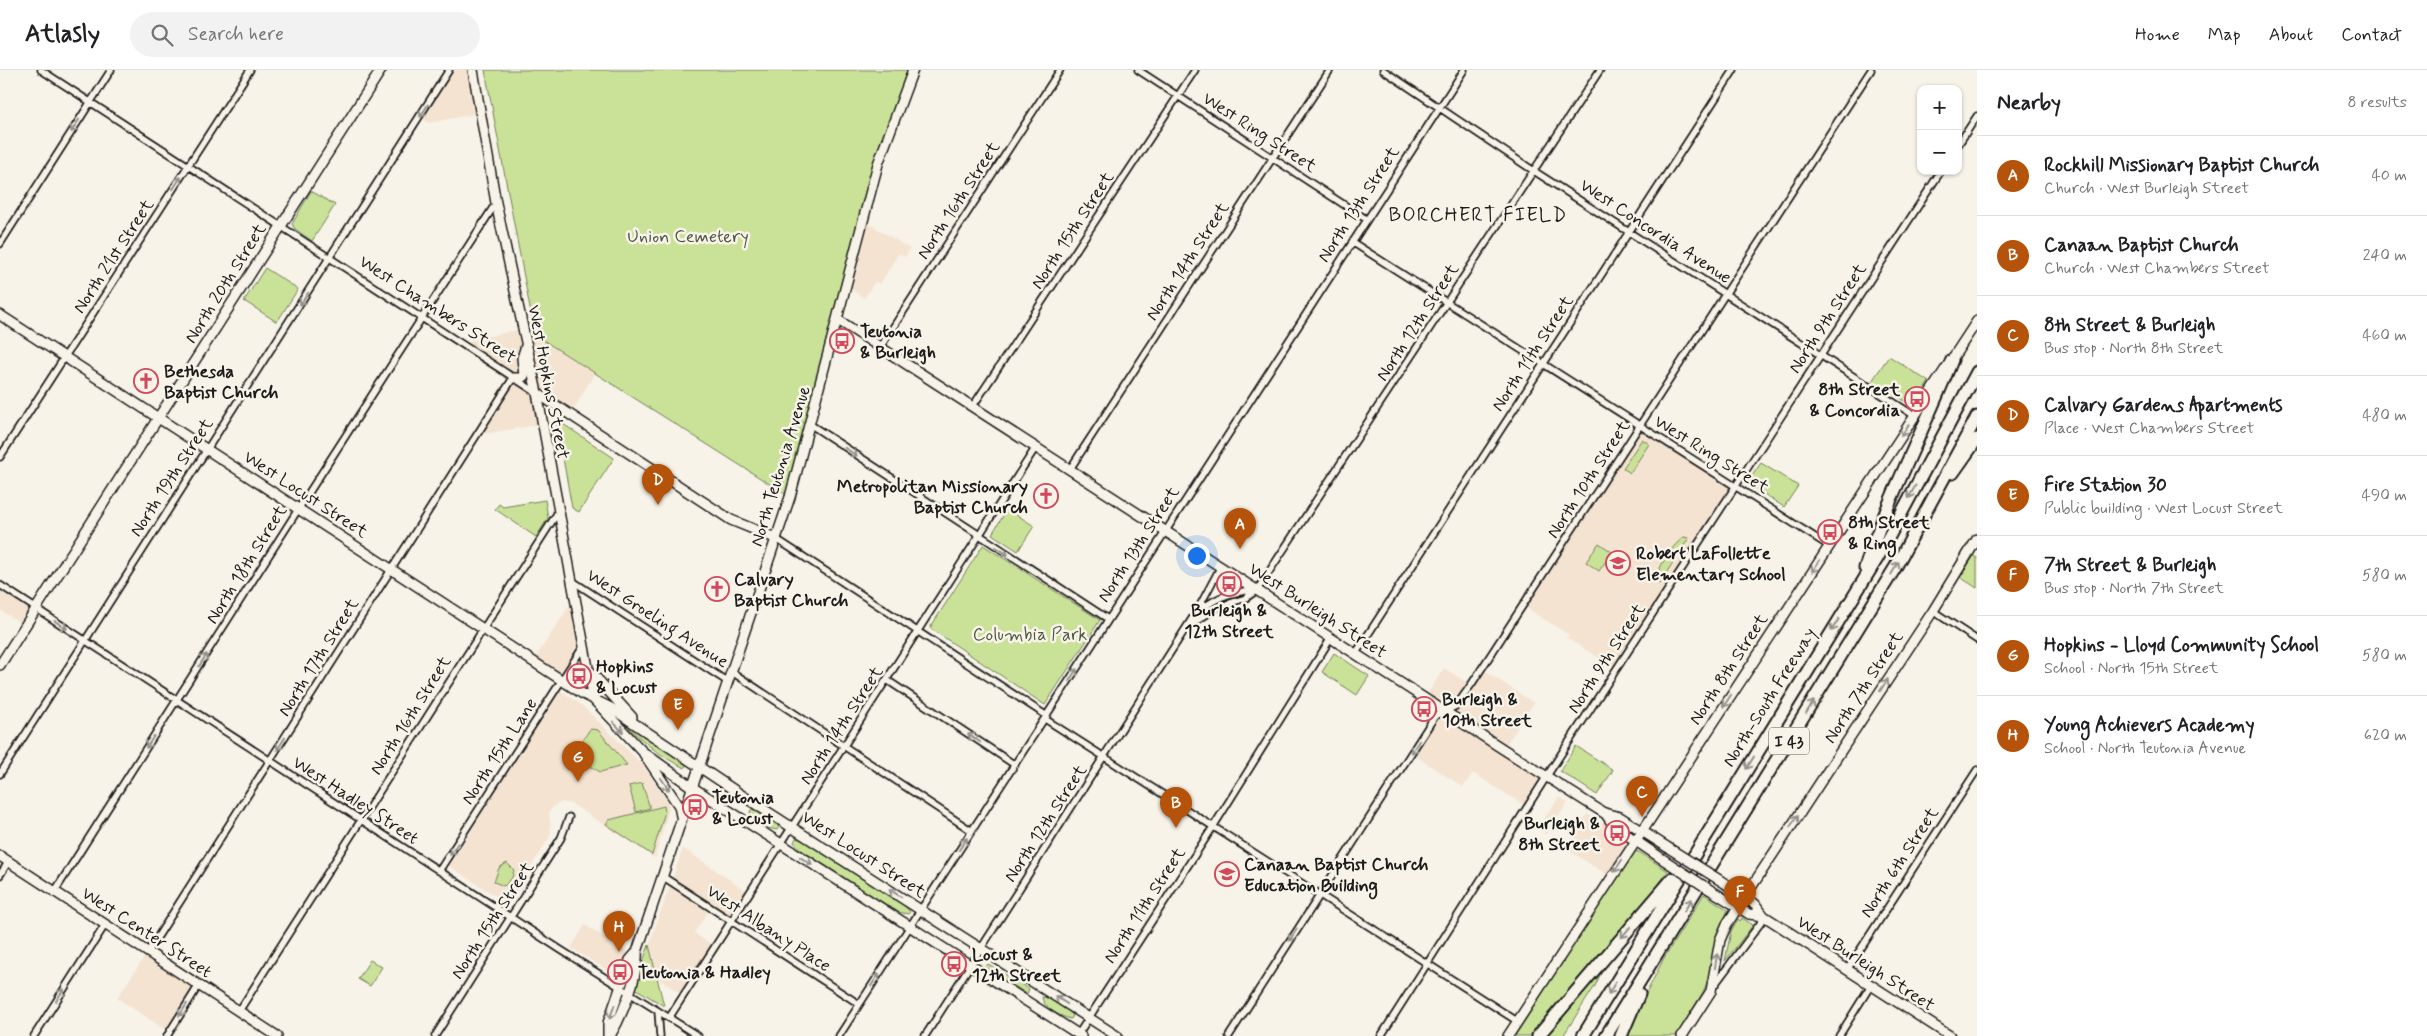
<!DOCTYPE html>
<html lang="en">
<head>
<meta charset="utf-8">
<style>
  :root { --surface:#fff; --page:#f2f2f2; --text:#202124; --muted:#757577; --line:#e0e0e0; --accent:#b45309 }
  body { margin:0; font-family:Mynerve,sans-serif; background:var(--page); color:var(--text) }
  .controls { position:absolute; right:15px; top:15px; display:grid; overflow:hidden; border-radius:10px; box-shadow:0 1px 4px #0004 }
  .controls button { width:45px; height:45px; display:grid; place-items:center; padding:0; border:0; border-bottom:1px solid var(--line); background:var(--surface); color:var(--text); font:25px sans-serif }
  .you { position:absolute; left:1196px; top:485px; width:18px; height:18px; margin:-12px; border:4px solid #fff; border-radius:50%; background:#1a73e8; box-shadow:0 0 0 8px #1a73e833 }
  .badge { display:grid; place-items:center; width:32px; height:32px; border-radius:50%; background:var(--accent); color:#fff; font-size:16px; font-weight:700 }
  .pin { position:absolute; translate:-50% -41px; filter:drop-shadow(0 1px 2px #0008) }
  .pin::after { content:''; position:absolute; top:26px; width:18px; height:15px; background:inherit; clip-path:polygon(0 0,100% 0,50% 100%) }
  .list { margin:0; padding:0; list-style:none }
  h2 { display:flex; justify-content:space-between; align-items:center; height:65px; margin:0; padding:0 20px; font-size:21px }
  h2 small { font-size:16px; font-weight:400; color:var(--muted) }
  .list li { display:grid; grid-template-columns:32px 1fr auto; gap:15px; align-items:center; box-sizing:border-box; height:80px; padding:0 20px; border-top:1px solid var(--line) }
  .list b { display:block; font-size:19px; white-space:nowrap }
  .list p { margin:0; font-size:16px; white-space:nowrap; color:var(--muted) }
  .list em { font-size:16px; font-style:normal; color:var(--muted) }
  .icon { flex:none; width:28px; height:28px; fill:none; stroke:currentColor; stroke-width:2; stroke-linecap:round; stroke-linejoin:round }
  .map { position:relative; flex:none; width:1977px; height:966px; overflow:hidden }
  header { display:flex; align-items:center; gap:30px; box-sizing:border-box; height:70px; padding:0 25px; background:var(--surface); border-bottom:1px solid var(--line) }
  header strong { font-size:24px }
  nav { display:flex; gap:28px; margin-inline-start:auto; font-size:18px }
  .search { width:350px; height:45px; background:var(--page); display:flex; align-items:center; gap:12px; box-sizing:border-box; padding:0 18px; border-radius:28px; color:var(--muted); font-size:19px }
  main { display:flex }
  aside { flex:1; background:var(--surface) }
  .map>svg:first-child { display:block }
</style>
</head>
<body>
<header>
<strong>Atlasly</strong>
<div class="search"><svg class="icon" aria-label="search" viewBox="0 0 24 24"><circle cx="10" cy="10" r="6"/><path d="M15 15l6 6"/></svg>Search here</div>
<nav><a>Home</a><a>Map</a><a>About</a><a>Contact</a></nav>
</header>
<main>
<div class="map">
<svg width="1977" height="966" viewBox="0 0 1977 966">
  <rect width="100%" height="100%" fill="#f7f3e8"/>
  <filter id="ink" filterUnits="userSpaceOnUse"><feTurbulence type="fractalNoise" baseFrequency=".02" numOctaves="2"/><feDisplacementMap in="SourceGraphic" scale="10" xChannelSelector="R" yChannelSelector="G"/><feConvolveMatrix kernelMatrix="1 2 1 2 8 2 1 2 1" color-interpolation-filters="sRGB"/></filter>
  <g filter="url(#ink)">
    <path fill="#f4e3d1" d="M449,0H473L480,43L428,53L421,45Z
      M862,149L910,179L905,187L899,183L880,214L875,212L864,228L846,216Z
      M522,257L595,303L570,345L537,323L541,354L485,364L482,354L513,308L468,278L471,270L522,259Z
      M1640,357L1735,417L1617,599L1567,568L1569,565L1523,536Z
      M0,515L36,539L25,556L0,540Z
      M574,529L583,577L563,610L533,591Z
      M1444,598L1471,615L1482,599L1534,633L1503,679L1540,702L1541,715L1527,737L1473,703L1463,717L1411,683L1435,646L1445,641L1425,628Z
      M559,620L579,633L642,694L668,731L669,739L655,788L572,734L561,732L554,736L549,742L551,762L549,768L508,834L449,796Z
      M1559,727L1568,733L1546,764L1538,758Z
      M1587,744L1634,770L1611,807L1566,779Z
      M683,778L749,823L732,850L711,837L694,863L715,877L683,925L658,909L649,875Z
      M585,855L628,882L618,907L571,878Z
      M148,882L199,915L169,962L117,928Z"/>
    <path fill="#cae298" stroke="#737f5a" d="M485,0H913L894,47L790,427L535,265Z
      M311,121L335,135L312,171L295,159L292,154Z
      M265,198L298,219L277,252L244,231Z
      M1889,286L1929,312L1914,334H1910L1872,311Z
      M560,352L614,388L579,442L572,438L557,355Z
      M1642,369L1649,374L1630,403L1623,398Z
      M1761,393L1798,416L1784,437L1747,413Z
      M545,430L548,448L536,467L495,439L499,434L503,437Z
      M1009,436L1012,438L1011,441L1034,456L1018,481L992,464Z
      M1684,467L1689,468L1659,514L1657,507C1661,492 1672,476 1684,467Z
      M1599,473L1612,482L1599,501L1586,492Z
      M983,475L1100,550L1045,635L930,558Z
      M1974,486L1977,488V518L1960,507Z
      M1334,583L1369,606L1357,625L1322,602Z
      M631,656L682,692L686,695L685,698C664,689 645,673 629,658Z
      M590,659L598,660L627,695L600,702L573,685Z
      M1576,676L1613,700L1597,725L1560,701Z
      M642,713L650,738L636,742L629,716Z
      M664,736L665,742L652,785L606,754L609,750Z
      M753,739L776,754L779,757L777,760L768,758L751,747L750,741Z
      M796,768L805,771L903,834L910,842L908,844L898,842L800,779L794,772Z
      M1633,781L1639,782L1668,801L1642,838L1532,966H1515Z
      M507,793L514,800L512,808L504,816L494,812L499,798Z
      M1704,824L1728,840L1717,864L1709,908L1703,922L1676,966H1625L1664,888Z
      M1742,848L1753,855L1725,891L1731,861L1738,849L1740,851Z
      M649,875L664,936L635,918L636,911Z
      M370,890L382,897L370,916L358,909Z
      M988,894L1029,919L1027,924L989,900L986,896Z
      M1605,894L1595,916L1563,966H1543Z
      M1042,927C1053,928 1066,937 1073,946L1071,949C1061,947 1043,938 1042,927Z"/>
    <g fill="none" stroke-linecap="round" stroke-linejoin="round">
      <defs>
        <path id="street" d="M41,0L537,323
          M1138,0L1366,149
          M1383,0L1534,101L1915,346
          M1958,75L1977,46
          M1352,172L1829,476
          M0,174L111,0
          M881,276L1060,0
          M973,336L1195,0
          M811,355L1108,549
          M0,387L250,0
          M1070,399L1330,0
          M775,468L1047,646
          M571,510L728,612
          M0,515L561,880L698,966
          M1197,541L1221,496
          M1933,541L1977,570
          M1189,556L1218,537L1246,528L1257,520L1600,0
          M1356,583L1734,0
          M732,602L972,761
          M887,610L1015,695
          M1045,649L1517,951
          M0,704L449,0
          M439,801L583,577
          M0,805L9,791
          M662,806L859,934
          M55,821L299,438L496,133
          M148,882L513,308
          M1847,900L1977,700
          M1713,917L1765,847
          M239,941L558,442
          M658,941L660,966
          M669,948L1036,377
          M34,966L105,855
          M167,966L199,915
          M435,966L561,768L569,747
          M839,966L1464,0
          M925,966L1193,547C1212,528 1229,522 1255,520
          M1077,966L1213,757L1331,568
          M1229,966L1435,646L1456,636L1471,615L1871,0
          M1381,966L1552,698L1941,101
          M1839,966L1871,915"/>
        <path id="secondary" d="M473,0L496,133L537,323L594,630L643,682L692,717L1081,966
          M0,245L583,624L611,638L743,726L1117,966
          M838,250L1503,679L1604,743L1620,747L1667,777
          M513,308H521L524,306L522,288L526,276
          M537,323L731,450L775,468
          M0,595L381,0
          M590,601L632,647
          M644,684L679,736L681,746
          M1605,743L1614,756L1661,788
          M0,786L277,966
          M1726,814L1755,834L1764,846L1950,966
          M1704,816L1749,844L1764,846
          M608,966V953L630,890L637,882L790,427L878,94L913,0
          M610,966C622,946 639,905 637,882
          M1508,966L1977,251
          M1682,966L1711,921L1720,870L1727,854L1933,541L1977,469"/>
        <path id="highway" d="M1953,403L1977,369
          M1865,498C1888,427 1924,360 1952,290
          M1538,966L1673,808
          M1583,966L1878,487L1977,302
          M1606,966L1895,498L1977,347
          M1621,966L1639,924"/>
      </defs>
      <use href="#street" stroke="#1c1c1c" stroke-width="9"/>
      <use href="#secondary" stroke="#1c1c1c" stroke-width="12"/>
      <use href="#highway" stroke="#1c1c1c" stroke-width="15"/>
      <use href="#street" stroke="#f7f3e8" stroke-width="5.5"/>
      <use href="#secondary" stroke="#f7f3e8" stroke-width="9"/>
      <use href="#highway" stroke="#f7f3e8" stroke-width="11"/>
      <defs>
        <path id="secondary-bridge" d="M1667,777L1726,814
          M1661,788L1704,816"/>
      </defs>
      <use href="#secondary-bridge" stroke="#1c1c1c" stroke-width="12" stroke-linecap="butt"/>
      <use href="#secondary-bridge" stroke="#f7f3e8" stroke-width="9"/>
    </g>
    <defs><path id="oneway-shaft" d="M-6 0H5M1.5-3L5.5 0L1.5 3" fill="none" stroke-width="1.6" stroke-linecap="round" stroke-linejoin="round" transform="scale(1.25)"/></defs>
    <g stroke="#94928c">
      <use href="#oneway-shaft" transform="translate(424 41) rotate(122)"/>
      <use href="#oneway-shaft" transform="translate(75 56) rotate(122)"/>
      <use href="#oneway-shaft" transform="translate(177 113) rotate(-57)"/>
      <use href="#oneway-shaft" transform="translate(304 229) rotate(123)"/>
      <use href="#oneway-shaft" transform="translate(1905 360) rotate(123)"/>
      <use href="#oneway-shaft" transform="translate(851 382) rotate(33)"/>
      <use href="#oneway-shaft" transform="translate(1912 422) rotate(118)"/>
      <use href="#oneway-shaft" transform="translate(1002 481) rotate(33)"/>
      <use href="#oneway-shaft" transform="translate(1816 496) rotate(123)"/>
      <use href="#oneway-shaft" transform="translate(1895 498) rotate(-60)"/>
      <use href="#oneway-shaft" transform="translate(61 555) rotate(33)"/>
      <use href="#oneway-shaft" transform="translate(1835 555) rotate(122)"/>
      <use href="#oneway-shaft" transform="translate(203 590) rotate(-58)"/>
      <use href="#oneway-shaft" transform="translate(1073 605) rotate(-58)"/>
      <use href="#oneway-shaft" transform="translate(1884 615) rotate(-57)"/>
      <use href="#oneway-shaft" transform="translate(1727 631) rotate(123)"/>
      <use href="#oneway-shaft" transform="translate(1810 637) rotate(-58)"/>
      <use href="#oneway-shaft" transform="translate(618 657) rotate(46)"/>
      <use href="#oneway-shaft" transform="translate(974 668) rotate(-146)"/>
      <use href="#oneway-shaft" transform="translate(150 672) rotate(123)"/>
      <use href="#oneway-shaft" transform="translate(281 674) rotate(122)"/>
      <use href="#oneway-shaft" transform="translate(1415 677) rotate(123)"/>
      <use href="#oneway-shaft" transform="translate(1750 693) rotate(122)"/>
      <use href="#oneway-shaft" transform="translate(665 714) rotate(56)"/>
      <use href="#oneway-shaft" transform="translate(1794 751) rotate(-57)"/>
      <use href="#oneway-shaft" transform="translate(963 774) rotate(-56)"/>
      <use href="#oneway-shaft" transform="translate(454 779) rotate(123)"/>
      <use href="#oneway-shaft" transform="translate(806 791) rotate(33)"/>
      <use href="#oneway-shaft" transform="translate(1618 796) rotate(123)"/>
      <use href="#oneway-shaft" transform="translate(895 823) rotate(-147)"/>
      <use href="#oneway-shaft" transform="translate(1688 835) rotate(-58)"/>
      <use href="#oneway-shaft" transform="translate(1626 862) rotate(130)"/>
      <use href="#oneway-shaft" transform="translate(1293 865) rotate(122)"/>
      <use href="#oneway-shaft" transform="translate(1716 891) rotate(-81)"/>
      <use href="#oneway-shaft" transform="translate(875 910) rotate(-57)"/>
      <use href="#oneway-shaft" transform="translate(1612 918) rotate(121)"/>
      <use href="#oneway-shaft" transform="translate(60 925) rotate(-57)"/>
      <use href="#oneway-shaft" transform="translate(1061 930) rotate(-147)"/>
      <use href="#oneway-shaft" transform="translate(183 940) rotate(122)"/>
      <use href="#oneway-shaft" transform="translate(612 942) rotate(110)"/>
    </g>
  </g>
  <defs>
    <symbol id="bus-ring" viewBox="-11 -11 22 22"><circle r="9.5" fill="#f7f3e8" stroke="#d1495b" stroke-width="1.5"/><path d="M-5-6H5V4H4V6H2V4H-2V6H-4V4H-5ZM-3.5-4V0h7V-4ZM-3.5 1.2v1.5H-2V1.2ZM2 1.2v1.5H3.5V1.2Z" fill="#d1495b"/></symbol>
    <symbol id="church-ring" viewBox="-11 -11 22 22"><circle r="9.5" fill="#f7f3e8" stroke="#d1495b" stroke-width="1.5"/><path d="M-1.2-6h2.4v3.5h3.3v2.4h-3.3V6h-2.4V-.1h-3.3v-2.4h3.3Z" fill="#d1495b"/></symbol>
    <symbol id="school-ring" viewBox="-11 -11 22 22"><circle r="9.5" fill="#f7f3e8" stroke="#d1495b" stroke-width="1.5"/><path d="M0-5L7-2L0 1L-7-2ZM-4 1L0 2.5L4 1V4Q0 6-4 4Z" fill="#d1495b"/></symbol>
  </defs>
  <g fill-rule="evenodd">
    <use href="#bus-ring" x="828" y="257" width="28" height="28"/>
    <use href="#church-ring" x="132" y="297" width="28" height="28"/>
    <use href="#bus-ring" x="1903" y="315" width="28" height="28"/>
    <use href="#church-ring" x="1032" y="412" width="28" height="28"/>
    <use href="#bus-ring" x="1816" y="448" width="28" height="28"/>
    <use href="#school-ring" x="1604" y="479" width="28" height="28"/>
    <use href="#bus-ring" x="1215" y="500" width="28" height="28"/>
    <use href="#church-ring" x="703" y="505" width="28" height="28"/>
    <use href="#bus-ring" x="565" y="592" width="28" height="28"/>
    <use href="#bus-ring" x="1410" y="625" width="28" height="28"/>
    <use href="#bus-ring" x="681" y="723" width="28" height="28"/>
    <use href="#bus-ring" x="1603" y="749" width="28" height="28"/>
    <use href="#school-ring" x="1213" y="790" width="28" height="28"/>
    <use href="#bus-ring" x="940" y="880" width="28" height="28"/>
    <use href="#bus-ring" x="606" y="888" width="28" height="28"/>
  </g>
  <g text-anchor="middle" stroke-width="5" stroke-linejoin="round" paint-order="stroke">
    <rect fill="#f7f3e8" stroke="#5e5c59" stroke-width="1" x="1769" y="657.5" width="40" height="27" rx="4"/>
    <g font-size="16" font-weight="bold" fill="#1c1c1c">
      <text x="1789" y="677">I 43</text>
    </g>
    <g font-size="18" fill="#1c1c1c" stroke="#f7f3e8">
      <text transform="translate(1260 62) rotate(33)" y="6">West Ring Street</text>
      <text transform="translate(958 130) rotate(-57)" y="6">North 16th Street</text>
      <text transform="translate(1358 134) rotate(-57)" y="6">North 13th Street</text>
      <text transform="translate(1072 160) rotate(-57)" y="6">North 15th Street</text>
      <text transform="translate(1656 161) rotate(33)" y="6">West Concordia Avenue</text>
      <text transform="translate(113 186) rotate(-57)" y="6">North 21st Street</text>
      <text transform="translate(1187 191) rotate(-57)" y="6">North 14th Street</text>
      <text transform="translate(225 213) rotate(-58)" y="6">North 20th Street</text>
      <text transform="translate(438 239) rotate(33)" y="6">West Chambers Street</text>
      <text transform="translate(1827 248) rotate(-57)" y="6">North 9th Street</text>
      <text transform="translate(1417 252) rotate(-57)" y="6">North 12th Street</text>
      <text transform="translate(1532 283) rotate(-57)" y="6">North 11th Street</text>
      <text transform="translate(549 312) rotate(79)" y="6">West Hopkins Street</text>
      <text transform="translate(1712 384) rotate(32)" y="6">West Ring Street</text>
      <text transform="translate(780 396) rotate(-73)" y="6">North Teutonia Avenue</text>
      <text transform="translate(171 407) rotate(-57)" y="6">North 19th Street</text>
      <text transform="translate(1588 409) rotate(-57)" y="6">North 10th Street</text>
      <text transform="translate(306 424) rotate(33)" y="6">West Locust Street</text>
      <text transform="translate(1138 474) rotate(-57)" y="6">North 13th Street</text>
      <text transform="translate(246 494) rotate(-58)" y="6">North 18th Street</text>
      <text transform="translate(1318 540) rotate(33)" y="6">West Burleigh Street</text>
      <text transform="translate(658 548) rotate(33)" y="6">West Groeling Avenue</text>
      <text transform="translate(318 587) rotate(-58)" y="6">North 17th Street</text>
      <text transform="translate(1606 588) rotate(-57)" y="6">North 9th Street</text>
      <text transform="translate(1728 599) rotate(-57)" y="6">North 8th Street</text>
      <text transform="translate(1863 617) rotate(-57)" y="6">North 7th Street</text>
      <text transform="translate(1769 627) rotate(-58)" y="6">North-South Freeway</text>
      <text transform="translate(410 645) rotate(-58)" y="6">North 16th Street</text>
      <text transform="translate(841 655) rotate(-57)" y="6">North 14th Street</text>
      <text transform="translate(499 681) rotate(-57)" y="6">North 15th Lane</text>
      <text transform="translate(356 730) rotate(33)" y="6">West Hadley Street</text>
      <text transform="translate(1045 753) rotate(-57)" y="6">North 12th Street</text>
      <text transform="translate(864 784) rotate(33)" y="6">West Locust Street</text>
      <text transform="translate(1899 792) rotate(-57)" y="6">North 6th Street</text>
      <text transform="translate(1144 835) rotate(-57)" y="6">North 11th Street</text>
      <text transform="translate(492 850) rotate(-57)" y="6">North 15th Street</text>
      <text transform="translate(769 858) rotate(33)" y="6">West Albany Place</text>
      <text transform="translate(147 862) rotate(33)" y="6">West Center Street</text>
      <text transform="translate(1866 893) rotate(33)" y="6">West Burleigh Street</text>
    </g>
    <g font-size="18" fill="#505741" stroke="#f7f3e8">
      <text x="688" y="172">Union Cemetery</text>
      <text x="1030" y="570">Columbia Park</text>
    </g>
    <g font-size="18" font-weight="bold" fill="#1c1c1c" stroke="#f7f3e8" text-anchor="start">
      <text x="860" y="267">Teutonia<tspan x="860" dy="21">&amp; Burleigh</tspan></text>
      <text x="164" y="307">Bethesda<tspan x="164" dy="21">Baptist Church</tspan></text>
      <text x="1900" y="325" text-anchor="end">8th Street<tspan x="1900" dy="21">&amp; Concordia</tspan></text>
      <text x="1028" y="422" text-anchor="end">Metropolitan Missionary<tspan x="1028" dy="21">Baptist Church</tspan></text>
      <text x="1848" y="458">8th Street<tspan x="1848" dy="21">&amp; Ring</tspan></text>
      <text x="1636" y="489">Robert LaFollette<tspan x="1636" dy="21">Elementary School</tspan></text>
      <text x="734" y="515">Calvary<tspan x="734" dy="21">Baptist Church</tspan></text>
      <text x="1229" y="546" text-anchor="middle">Burleigh &amp;<tspan x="1229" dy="21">12th Street</tspan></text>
      <text x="596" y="602">Hopkins<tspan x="596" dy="21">&amp; Locust</tspan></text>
      <text x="1442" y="635">Burleigh &amp;<tspan x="1442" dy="21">10th Street</tspan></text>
      <text x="712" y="733">Teutonia<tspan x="712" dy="21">&amp; Locust</tspan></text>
      <text x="1600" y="759" text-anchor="end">Burleigh &amp;<tspan x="1600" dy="21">8th Street</tspan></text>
      <text x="1244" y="800">Canaan Baptist Church<tspan x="1244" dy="21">Education Building</tspan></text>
      <text x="972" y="890">Locust &amp;<tspan x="972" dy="21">12th Street</tspan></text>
      <text x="638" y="908">Teutonia &amp; Hadley</text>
    </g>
    <g font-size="20" letter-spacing="1" fill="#1c1c1c" stroke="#f7f3e8">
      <text x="1478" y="151">BORCHERT FIELD</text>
    </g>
  </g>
</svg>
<div class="controls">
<button>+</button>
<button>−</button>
</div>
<div class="you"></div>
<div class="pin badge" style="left:1240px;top:479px">A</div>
<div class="pin badge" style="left:1176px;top:758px">B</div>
<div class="pin badge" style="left:1642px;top:747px">C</div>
<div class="pin badge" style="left:658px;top:435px">D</div>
<div class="pin badge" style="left:678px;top:660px">E</div>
<div class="pin badge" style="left:1740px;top:847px">F</div>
<div class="pin badge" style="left:578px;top:712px">G</div>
<div class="pin badge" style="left:619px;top:882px">H</div>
</div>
<aside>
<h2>Nearby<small>8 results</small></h2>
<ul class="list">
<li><span class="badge">A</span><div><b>Rockhill Missionary Baptist Church</b><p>Church · West Burleigh Street</p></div><em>40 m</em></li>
<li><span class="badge">B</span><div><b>Canaan Baptist Church</b><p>Church · West Chambers Street</p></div><em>240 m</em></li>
<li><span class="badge">C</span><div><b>8th Street &amp; Burleigh</b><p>Bus stop · North 8th Street</p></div><em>460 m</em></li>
<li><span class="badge">D</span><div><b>Calvary Gardens Apartments</b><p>Place · West Chambers Street</p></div><em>480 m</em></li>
<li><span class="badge">E</span><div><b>Fire Station 30</b><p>Public building · West Locust Street</p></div><em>490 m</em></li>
<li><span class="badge">F</span><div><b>7th Street &amp; Burleigh</b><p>Bus stop · North 7th Street</p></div><em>580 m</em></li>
<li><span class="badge">G</span><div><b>Hopkins - Lloyd Community School</b><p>School · North 15th Street</p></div><em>580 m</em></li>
<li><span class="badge">H</span><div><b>Young Achievers Academy</b><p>School · North Teutonia Avenue</p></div><em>620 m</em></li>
</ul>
</aside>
</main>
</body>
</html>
